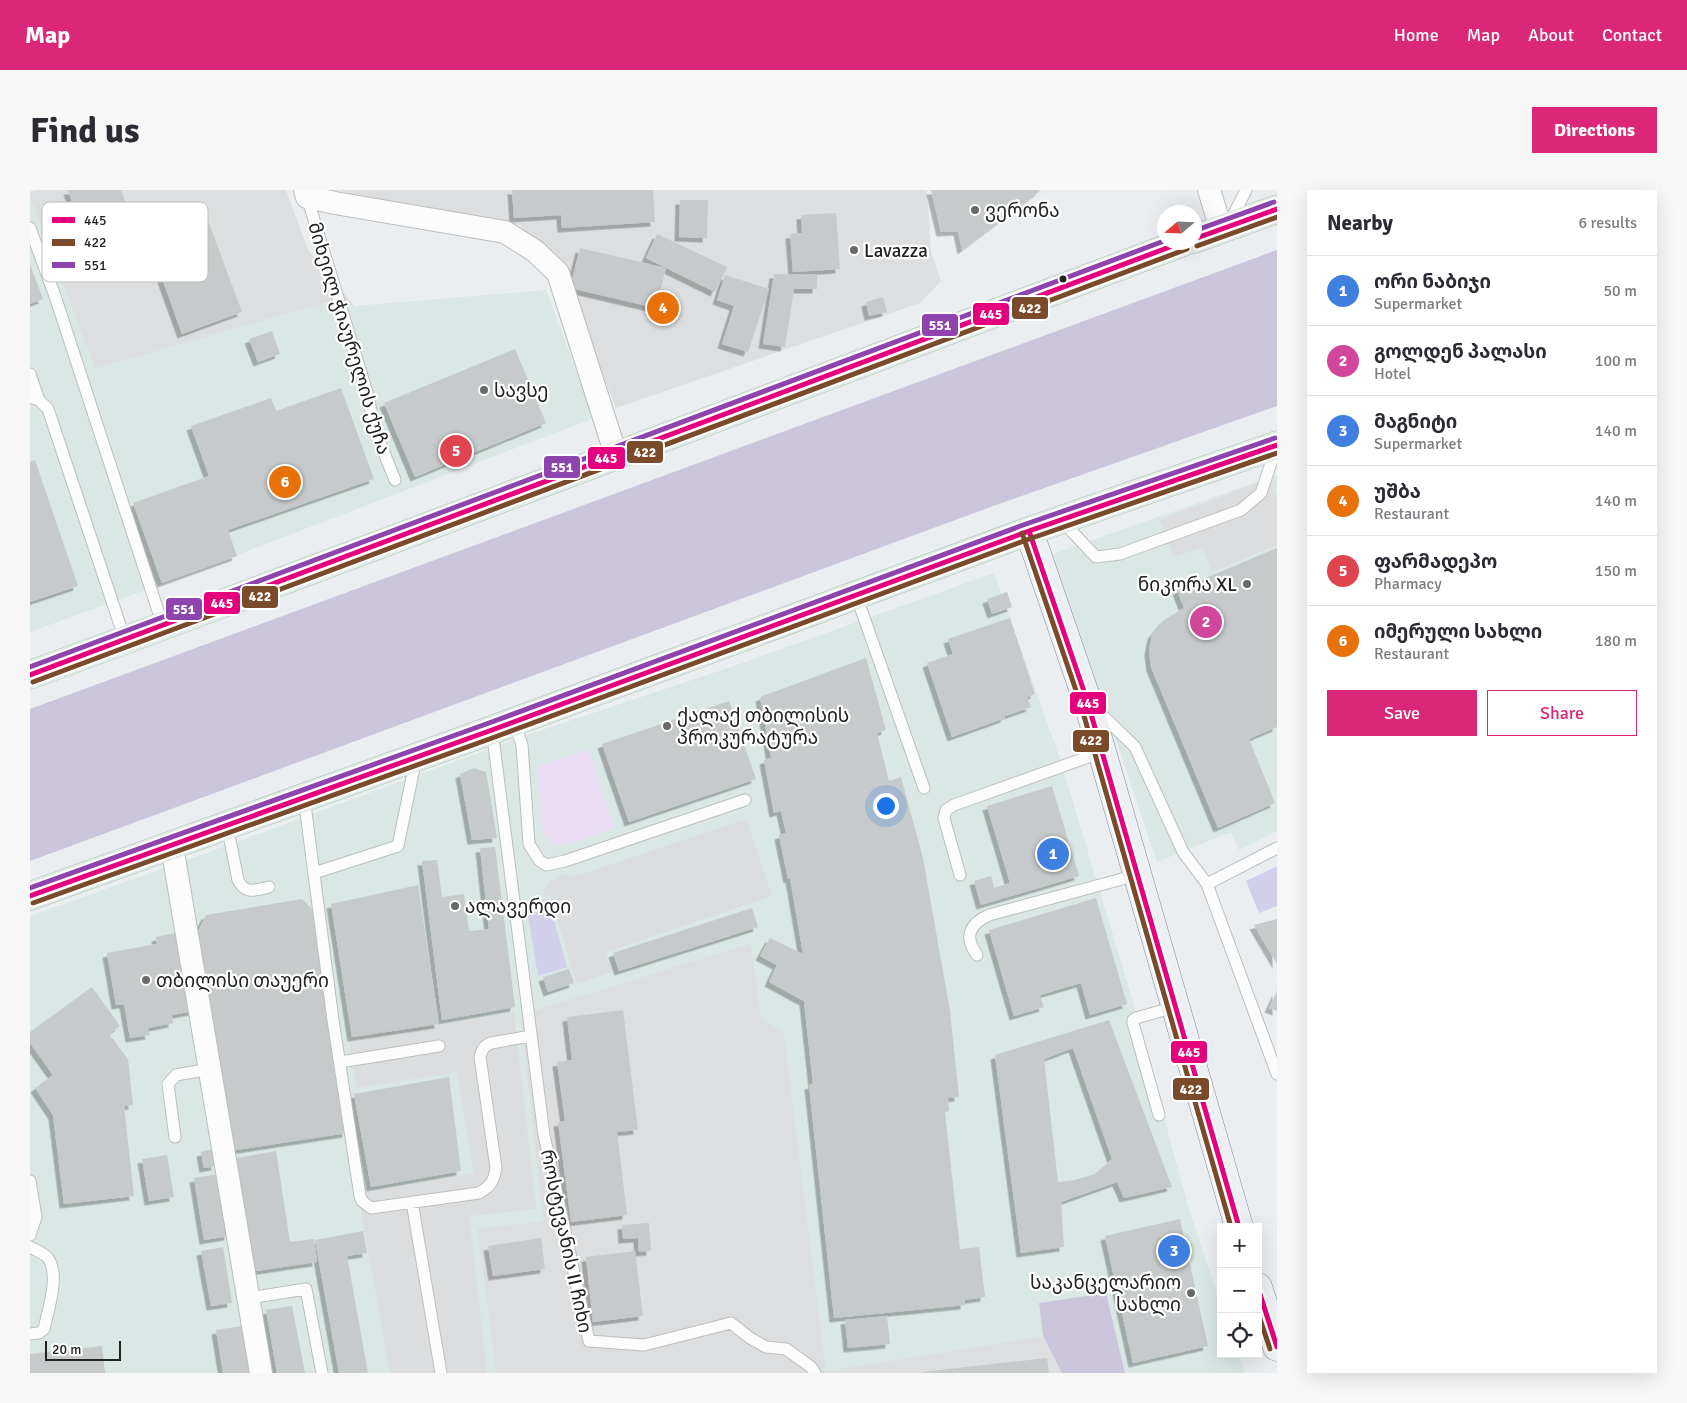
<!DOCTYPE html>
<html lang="en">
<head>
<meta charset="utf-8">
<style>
  :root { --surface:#fff; --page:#f7f7f7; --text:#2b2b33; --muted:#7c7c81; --line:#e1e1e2; --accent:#db2777 }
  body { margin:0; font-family:Signika,"Noto Sans Georgian",sans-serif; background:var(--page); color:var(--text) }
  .controls { position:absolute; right:15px; bottom:15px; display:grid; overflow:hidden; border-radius:0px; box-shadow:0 5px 20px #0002 }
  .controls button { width:45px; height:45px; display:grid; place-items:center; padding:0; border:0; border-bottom:1px solid var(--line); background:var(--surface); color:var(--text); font:25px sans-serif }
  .compass { position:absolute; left:1127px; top:15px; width:45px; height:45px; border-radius:50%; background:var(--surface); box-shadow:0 5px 20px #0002; rotate:251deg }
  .scale { position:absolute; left:15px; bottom:12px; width:76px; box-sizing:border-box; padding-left:5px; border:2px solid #222; border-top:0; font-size:14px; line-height:18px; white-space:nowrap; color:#222; -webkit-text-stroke:4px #fff; paint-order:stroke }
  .you { position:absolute; left:855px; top:615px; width:18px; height:18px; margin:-12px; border:4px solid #fff; border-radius:50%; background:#1a73e8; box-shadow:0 0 0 8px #1a73e833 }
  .badge { display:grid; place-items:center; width:32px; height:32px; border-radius:50%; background:var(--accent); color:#fff; font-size:16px; font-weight:700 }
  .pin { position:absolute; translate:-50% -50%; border:2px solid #fff; box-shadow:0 1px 5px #0006 }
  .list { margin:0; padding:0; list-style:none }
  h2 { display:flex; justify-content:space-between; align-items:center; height:65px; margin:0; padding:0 20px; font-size:21px }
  h2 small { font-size:16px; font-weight:400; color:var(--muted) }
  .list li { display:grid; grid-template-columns:32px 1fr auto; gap:15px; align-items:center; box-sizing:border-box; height:70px; padding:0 20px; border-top:1px solid var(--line) }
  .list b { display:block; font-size:19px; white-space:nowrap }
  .list p { margin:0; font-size:16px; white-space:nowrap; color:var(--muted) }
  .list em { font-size:16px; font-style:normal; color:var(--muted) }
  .actions { display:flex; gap:10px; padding:15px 20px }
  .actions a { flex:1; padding:11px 0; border:1px solid var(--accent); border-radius:0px; text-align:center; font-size:18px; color:var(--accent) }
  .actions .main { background:var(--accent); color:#fff }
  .icon { flex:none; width:28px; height:28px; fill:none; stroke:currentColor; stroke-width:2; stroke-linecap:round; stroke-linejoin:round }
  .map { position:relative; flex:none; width:1247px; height:1183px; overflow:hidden; border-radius:0px }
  header { display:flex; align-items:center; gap:30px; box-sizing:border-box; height:70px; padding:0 25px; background:var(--accent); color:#fff }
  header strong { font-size:24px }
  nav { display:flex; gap:28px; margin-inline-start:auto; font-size:18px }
  .intro { display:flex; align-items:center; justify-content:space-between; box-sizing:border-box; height:120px; padding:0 30px }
  h1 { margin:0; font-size:35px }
  .button { padding:12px 22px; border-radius:0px; background:var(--accent); color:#fff; font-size:18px; font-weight:700 }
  main { display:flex; gap:30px; padding:0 30px }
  aside { flex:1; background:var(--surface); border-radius:0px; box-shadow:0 5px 20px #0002 }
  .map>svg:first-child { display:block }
</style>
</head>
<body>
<header>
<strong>Map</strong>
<nav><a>Home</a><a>Map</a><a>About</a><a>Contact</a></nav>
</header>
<div class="intro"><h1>Find us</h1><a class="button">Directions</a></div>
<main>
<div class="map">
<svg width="1247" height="1183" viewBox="0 0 1247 1183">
  <defs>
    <filter id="shadow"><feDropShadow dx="-4.5" dy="4.5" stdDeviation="0" flood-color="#0004"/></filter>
  </defs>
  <rect width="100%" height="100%" fill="#ebeef0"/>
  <path fill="#dcdedf" d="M6,0H256L278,60L324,116L294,113L65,179L0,8V2Z
    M303,0H897L901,62L911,91L890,113L586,218L538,96L490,35Z
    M721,753L731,827L754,841L796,1181L1013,1146L1032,1183H466L447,1038L513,1031L490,825Z"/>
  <path fill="#dae7e4" d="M0,8L65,179L294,113L324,116L516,100L564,228L113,401L0,442Z
    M1247,285V641L1209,660L1201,642L1127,672L1023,364Z
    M964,383L1029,566L1099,798L1158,1016L1191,1116V1164H1207L1215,1183H1095L1076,1103L1009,1113L1013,1146L796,1181L754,842L731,828L721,753L490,825L513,1032L447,1038L466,1183H0V726L160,669L494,546L704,476Z"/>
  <path fill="#d1cfea" d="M1247,676V716L1229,723L1216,691Z
    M518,709L537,777L508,786L496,713Z"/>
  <path fill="#cbc5dc" d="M1247,60V216L966,315L0,671V519Z
    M1076,1103L1095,1183H1032L1013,1146L1009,1113Z"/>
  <path fill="#eadcf3" d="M558,559L584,638L541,653L524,655L513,644L508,577Z"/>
  <path fill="#dcddde" d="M1239,288L1247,308V355L1182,382L1172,357L1144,367L1130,330Z
    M716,629L742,706L576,762L582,782L547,794L520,706L513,707L516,696L521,691L534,683L540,687L556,683Z
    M484,822L506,1019L439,1026L457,1183H360L328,1004L444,983L427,882L327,898L319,850Z"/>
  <path fill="#c6cacb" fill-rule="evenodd" filter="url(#shadow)" d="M38,0H91L104,35L56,52Z
    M482,0H623L625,32L532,38L531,25L484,28Z
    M901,0H1011L932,60L928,41L911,42Z
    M650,10H678L677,48L649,47Z
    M174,20L212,122L152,144L115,41Z
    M806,23L810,79L763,82L760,44L772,43L771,25Z
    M627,44L697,77L685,102L616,68Z
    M550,58L636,78L626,118L540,98Z
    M0,74L13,109L0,114Z
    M744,84L787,85V99H764L755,157L733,154Z
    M695,85L739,99L718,162L692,154L704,116L687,110Z
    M853,107L857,122L839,126L836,112Z
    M242,141L250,164L228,172L219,149Z
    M485,159L516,233L385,287L354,213Z
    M311,198L344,289L198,340L207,366L132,393L103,313L179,286L161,236L241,208L246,221Z
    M5,270L48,396L0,412V272Z
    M1247,358V537L1219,549L1245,613L1188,638L1121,477L1119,461L1122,445L1134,430L1154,418L1147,400Z
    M977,402L982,417L962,424L957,409Z
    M980,428L1005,504L997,507L1001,517L975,526V528L922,547L897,473L923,464L918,449Z
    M836,468L856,540L847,543L859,591L871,587L893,668L920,821L929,907L918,908L919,921L915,922L930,1059L949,1057L955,1107L935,1110V1115L804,1128L779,895L783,894L774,811L739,792L747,775L730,766L740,748L773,764L760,688L758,689L749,645L756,643L751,621L744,623L734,570L741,568L730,507Z
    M699,511L726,589L599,632L572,554Z
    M444,578L456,582L467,648L442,650L430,584Z
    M1022,596L1049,686L951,715L944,691L961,686L964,698L980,693L957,616Z
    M465,657L485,817L412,830L392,671L407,670L412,707L434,704L439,741L459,739L450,658Z
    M388,695L409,834L322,847L301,714Z
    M1066,708L1097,814L1060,825L1051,793L1010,805L1014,817L984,826L959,740Z
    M272,709L282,719L317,943L200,961L166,745L176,725Z
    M722,718L728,737L589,781L583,763Z
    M1247,729V774L1224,735Z
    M145,743L152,782L157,781L164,821L142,825L143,833L118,838L120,845L100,848L94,814L86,815L77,763L127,754L126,747Z
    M539,779L544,793L518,802L513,787Z
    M62,797L90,836L79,844L98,869L103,915L94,916L104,1006L34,1014L23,925L5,898L23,885L0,853V842Z
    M1247,801V821L1239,818Z
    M593,820L608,940L587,942L597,1025L541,1032L528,932L535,931L527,872L542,870L537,827Z
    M1079,830L1142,997L1094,1008L1087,992L1031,1012L1034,1057L991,1063L965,865ZM1043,858L1082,969L1065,984L1045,990L1028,992L1014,869Z
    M419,887L431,981L341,997L324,904Z
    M183,959L186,976L174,978L171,962Z
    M246,961L260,1052L284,1049L287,1072L219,1082L201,969Z
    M137,965L144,1007L119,1011L112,969Z
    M188,984L199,1046L174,1050L164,988Z
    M1150,1029L1178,1156L1103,1173L1075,1046Z
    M619,1033L621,1061L609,1062L608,1048L593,1049L592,1035Z
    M333,1041L337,1063L317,1066L338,1183H309L285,1050Z
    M511,1048L515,1079L463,1086L458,1056Z
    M193,1057L202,1113L181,1116L171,1061Z
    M605,1061L613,1126L563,1132L556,1067Z
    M262,1116L275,1183H247L236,1120Z
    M857,1126L860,1154L818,1158L815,1130Z
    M212,1136L219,1183H193L186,1140Z
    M72,1156L75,1183H0V1164Z
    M1017,1168L1019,1183H892V1182Z"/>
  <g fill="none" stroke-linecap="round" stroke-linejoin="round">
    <defs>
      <path id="lane" d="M277,7L336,199L346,243L365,290
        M1200,32L1216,0
        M0,38L26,109L133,436
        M0,184L9,210
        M0,207L9,210L18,219L95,450
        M1032,331L1066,367L1090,364L1211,320L1231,303L1246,258
        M826,405L894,598
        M1066,519L1105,557L1153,662L1177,694L1247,884
        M484,531L492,555L499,654L509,670L516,675L535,671L715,610
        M462,540L514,945L559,1151L614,1155L701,1133L720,1148L736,1157L756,1159L781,1177L785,1183
        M274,607L303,830L330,1006L332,1011L341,1018L449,1003C461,996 464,991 466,978L450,867C452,860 453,856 461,853L501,846
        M197,635L208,690C215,705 226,700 239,697
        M284,683L368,656L386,568
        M930,685L914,628L916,620L924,615L1072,562
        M1177,694L1247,658
        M947,765C934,747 939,734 959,725L1107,685
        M310,872L409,856
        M1129,925L1103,833V830L1106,828L1145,817
        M145,947L138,894L146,885L180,879
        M0,991L6,1027L0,1045
        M382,1012L411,1183
        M0,1057C5,1060 13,1063 17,1067C31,1083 18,1120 14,1139L9,1143L0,1144
        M218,1108L276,1099L292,1183"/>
      <path id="street" d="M275,0L277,7L305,13L475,42L505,61L528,83L586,265
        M1179,0L1191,39
        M142,656L231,1183"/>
      <path id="secondary" d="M999,341L1057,510L1209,1037
        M1228,1097L1247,1157"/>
      <path id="highway" d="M1164,49L1247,19
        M0,485L133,436L1154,52
        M0,706L462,540L999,341L1247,255"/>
    </defs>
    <use href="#lane" stroke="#bcbebe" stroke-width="13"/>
    <use href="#street" stroke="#bcbebe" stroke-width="24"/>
    <use href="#secondary" stroke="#848b99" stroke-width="29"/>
    <use href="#highway" stroke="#a4c1ad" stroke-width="29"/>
    <use href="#lane" stroke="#fcfcfd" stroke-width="11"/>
    <use href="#street" stroke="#fcfcfd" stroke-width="22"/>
    <use href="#secondary" stroke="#edf0f3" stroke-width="28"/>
    <use href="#highway" stroke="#e2ebe6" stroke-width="28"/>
    <defs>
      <path id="bus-1" d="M1164,49L1247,19
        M999,341L1057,510L1209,1037
        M0,485L1153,52
        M0,706L462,540L999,341L1247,255
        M1228,1098L1247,1157"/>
      <path id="bus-2" d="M1167,56L1247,27
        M992,343L1050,512L1201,1037
        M3,492L1157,59
        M3,713L465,547L1002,348L1247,263
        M1228,1123L1240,1159"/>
      <path id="bus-3" d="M1164,41L1244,12
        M0,477L1134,51
        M0,698L459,533L996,334L1245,248"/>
    </defs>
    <use href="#bus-1" stroke="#fff" stroke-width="9"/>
    <use href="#bus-2" stroke="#fff" stroke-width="9"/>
    <use href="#bus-3" stroke="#fff" stroke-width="9"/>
    <use href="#bus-1" stroke="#e5007d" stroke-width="5"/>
    <use href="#bus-2" stroke="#7a4b2a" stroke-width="5"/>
    <use href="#bus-3" stroke="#8e44ad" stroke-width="5"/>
  </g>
  <g fill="#68696a" stroke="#fff" stroke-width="2">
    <circle cx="945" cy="20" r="5"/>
    <circle cx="824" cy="60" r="5"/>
    <circle cx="454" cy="200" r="5"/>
    <circle cx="1217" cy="394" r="5"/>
    <circle cx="637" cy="536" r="5"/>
    <circle cx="425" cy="716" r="5"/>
    <circle cx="116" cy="790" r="5"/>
    <circle cx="1161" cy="1103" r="5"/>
  </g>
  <circle fill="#222" stroke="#fff" stroke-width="2" cx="1033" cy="89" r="4.5"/>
  <g text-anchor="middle" stroke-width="4.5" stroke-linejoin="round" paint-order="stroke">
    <g font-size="19" fill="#222" stroke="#fff" text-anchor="start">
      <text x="955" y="27">ვერონა</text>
      <text x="834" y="67">Lavazza</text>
      <text x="464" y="207">სავსე</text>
      <text x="1207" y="401" text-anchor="end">ნიკორა XL</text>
      <text x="647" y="532">ქალაქ თბილისის<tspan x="647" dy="22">პროკურატურა</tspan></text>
      <text x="435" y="723">ალავერდი</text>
      <text x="126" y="797">თბილისი თაუერი</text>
      <text x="1151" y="1099" text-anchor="end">საკანცელარიო<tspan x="1151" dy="22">სახლი</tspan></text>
    </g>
    <g font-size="19" fill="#222" stroke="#fff">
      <text transform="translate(320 148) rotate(73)" y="7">მიხეილ ჭიაურელის ქუჩა</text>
      <text transform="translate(537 1051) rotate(78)" y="7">როსტევანის II ჩიხი</text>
    </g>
  </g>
  <rect x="12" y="12" width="166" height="80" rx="8" fill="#fff" stroke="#bdbdbd" stroke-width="1"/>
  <rect x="22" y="27" width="23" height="6" fill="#e5007d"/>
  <rect x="22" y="49" width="23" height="7" fill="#7a4b2a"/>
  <rect x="22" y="72" width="23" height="6" fill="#8e44ad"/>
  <g font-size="14" fill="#222">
    <text x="54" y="35">445</text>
    <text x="54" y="57">422</text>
    <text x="54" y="80">551</text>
  </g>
  <g stroke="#fff" stroke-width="2">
    <rect x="981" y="106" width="38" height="24" rx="5" fill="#7a4b2a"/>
    <rect x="942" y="112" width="38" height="24" rx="5" fill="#e5007d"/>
    <rect x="891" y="123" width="38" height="24" rx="5" fill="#8e44ad"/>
    <rect x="596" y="250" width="38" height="24" rx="5" fill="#7a4b2a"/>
    <rect x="557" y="256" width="39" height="24" rx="5" fill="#e5007d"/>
    <rect x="513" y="265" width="38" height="24" rx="5" fill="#8e44ad"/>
    <rect x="211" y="395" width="38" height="24" rx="5" fill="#7a4b2a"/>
    <rect x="173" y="401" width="38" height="24" rx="5" fill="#e5007d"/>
    <rect x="135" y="407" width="38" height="24" rx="5" fill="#8e44ad"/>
    <rect x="1039" y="501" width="38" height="24" rx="5" fill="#e5007d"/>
    <rect x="1042" y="539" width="38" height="24" rx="5" fill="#7a4b2a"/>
    <rect x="1140" y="850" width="38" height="24" rx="5" fill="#e5007d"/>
    <rect x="1142" y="887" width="38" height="24" rx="5" fill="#7a4b2a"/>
  </g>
  <g font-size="14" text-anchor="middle" font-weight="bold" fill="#fff">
    <text x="1000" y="123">422</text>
    <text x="961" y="129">445</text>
    <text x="910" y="140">551</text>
    <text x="615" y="267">422</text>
    <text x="576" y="273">445</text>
    <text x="532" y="282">551</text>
    <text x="230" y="411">422</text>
    <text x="192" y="418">445</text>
    <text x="154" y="424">551</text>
    <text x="1058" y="518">445</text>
    <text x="1061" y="555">422</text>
    <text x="1159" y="867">445</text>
    <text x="1161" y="904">422</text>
  </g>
</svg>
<div class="controls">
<button>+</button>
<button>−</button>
<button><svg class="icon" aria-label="locate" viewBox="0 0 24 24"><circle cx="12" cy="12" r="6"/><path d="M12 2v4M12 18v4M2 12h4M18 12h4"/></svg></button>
</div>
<svg class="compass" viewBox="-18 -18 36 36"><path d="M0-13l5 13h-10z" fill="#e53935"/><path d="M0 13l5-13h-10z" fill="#7c7c81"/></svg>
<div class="scale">20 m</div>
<div class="you"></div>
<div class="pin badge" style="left:1023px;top:664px;background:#3f7fe0">1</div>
<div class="pin badge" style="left:1176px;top:432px;background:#d1479c">2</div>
<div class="pin badge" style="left:1144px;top:1061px;background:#3f7fe0">3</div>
<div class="pin badge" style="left:633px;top:118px;background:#e8710a">4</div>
<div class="pin badge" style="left:426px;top:261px;background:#e0444e">5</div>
<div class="pin badge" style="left:255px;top:292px;background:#e8710a">6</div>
</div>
<aside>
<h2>Nearby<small>6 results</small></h2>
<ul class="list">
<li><span class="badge" style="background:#3f7fe0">1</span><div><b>ორი ნაბიჯი</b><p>Supermarket</p></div><em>50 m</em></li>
<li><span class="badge" style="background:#d1479c">2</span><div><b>გოლდენ პალასი</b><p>Hotel</p></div><em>100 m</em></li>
<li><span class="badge" style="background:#3f7fe0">3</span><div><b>მაგნიტი</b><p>Supermarket</p></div><em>140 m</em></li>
<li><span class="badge" style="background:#e8710a">4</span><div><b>უშბა</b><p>Restaurant</p></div><em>140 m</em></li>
<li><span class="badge" style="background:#e0444e">5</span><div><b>ფარმადეპო</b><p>Pharmacy</p></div><em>150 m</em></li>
<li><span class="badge" style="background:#e8710a">6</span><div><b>იმერული სახლი</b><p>Restaurant</p></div><em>180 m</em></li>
</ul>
<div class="actions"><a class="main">Save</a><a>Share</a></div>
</aside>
</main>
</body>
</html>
